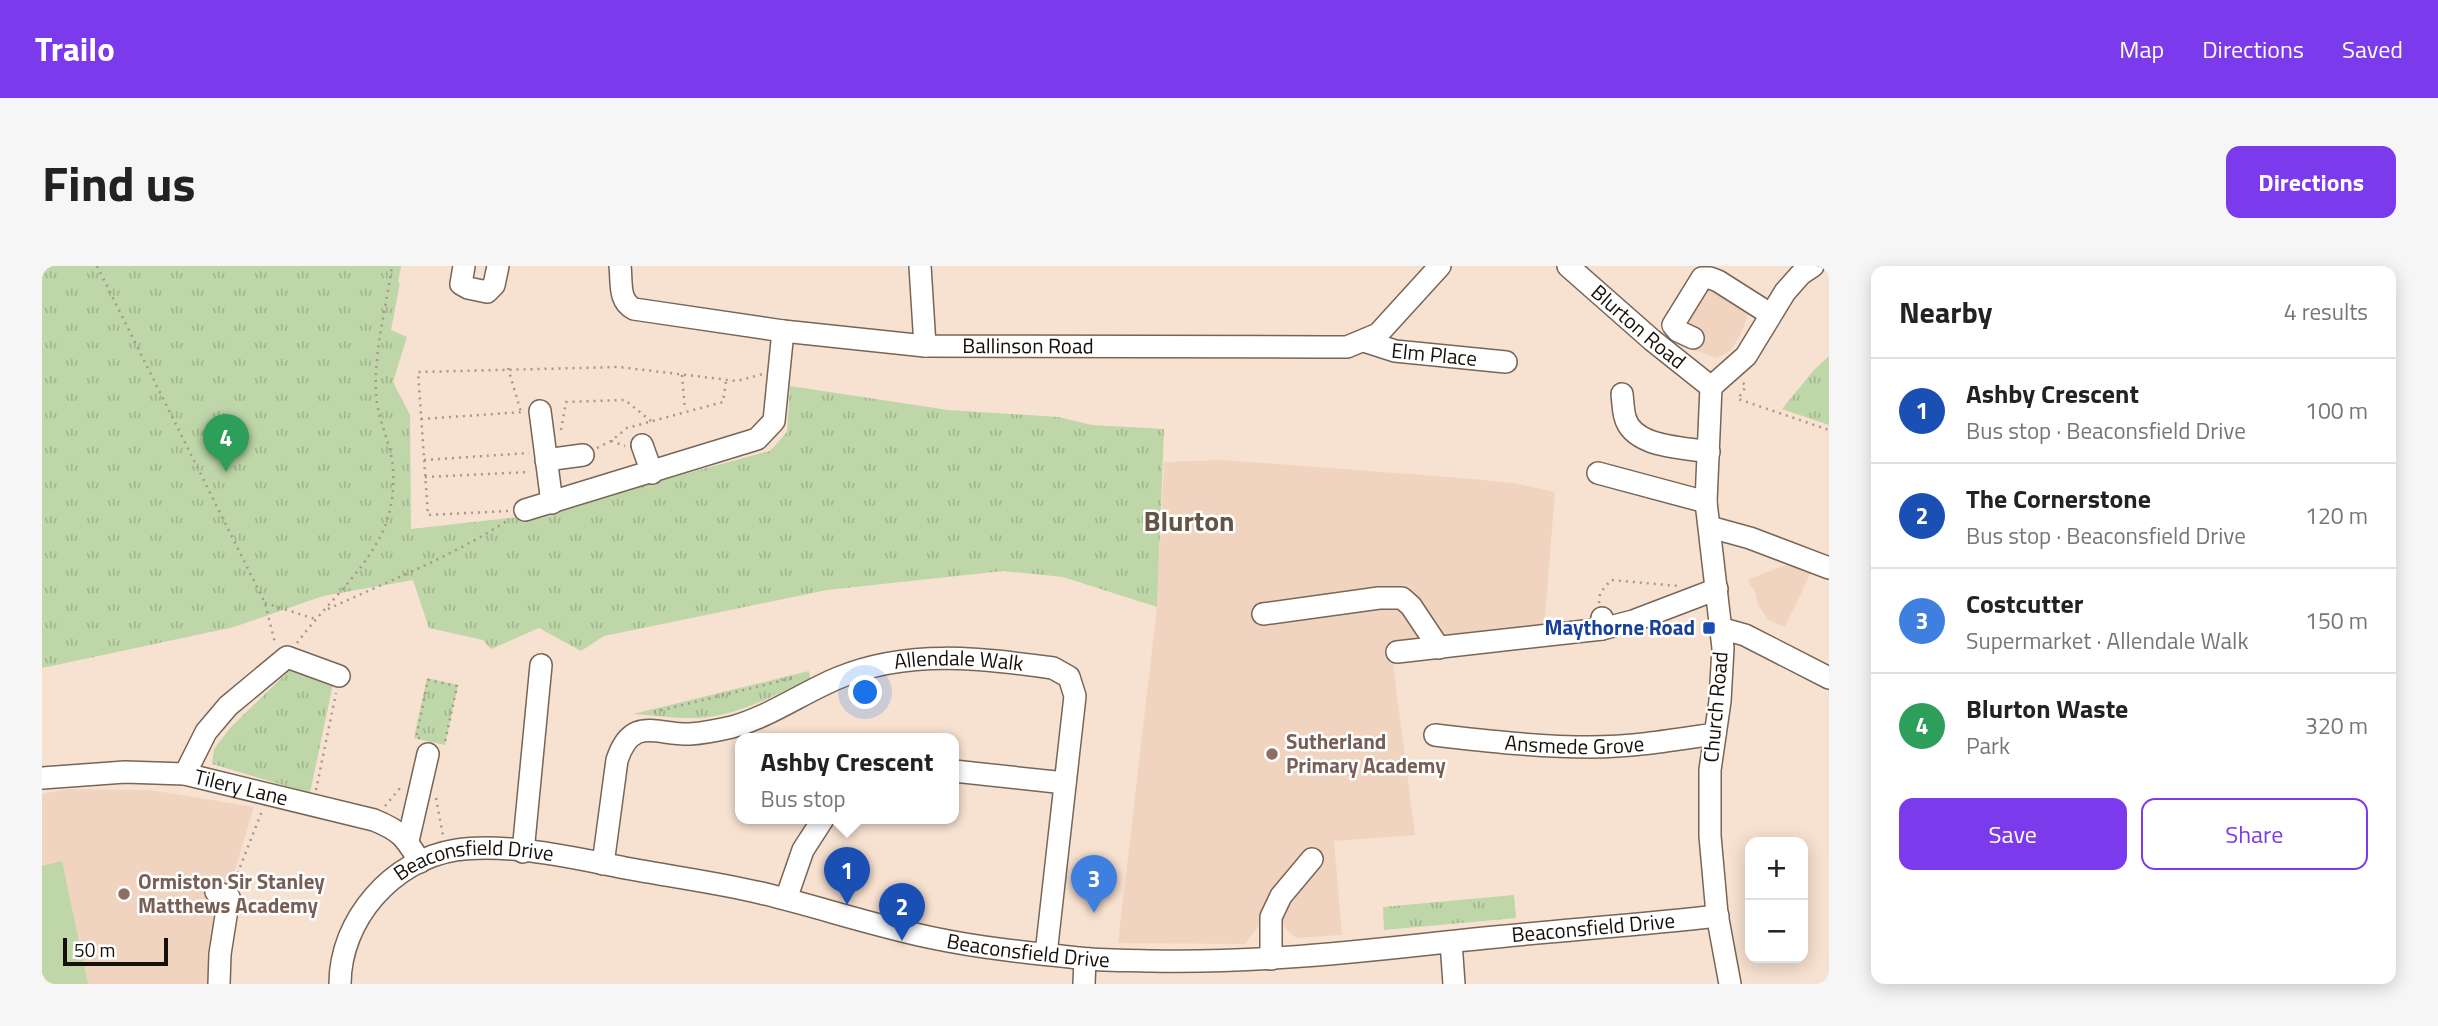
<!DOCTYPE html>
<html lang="en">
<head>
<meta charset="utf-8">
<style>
  :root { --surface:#fff; --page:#f6f6f6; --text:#222; --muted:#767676; --line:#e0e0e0; --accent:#7c3aed }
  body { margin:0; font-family:"Titillium Web",sans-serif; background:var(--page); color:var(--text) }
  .controls { position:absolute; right:21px; bottom:21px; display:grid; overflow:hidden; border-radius:14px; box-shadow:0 4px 18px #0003 }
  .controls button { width:63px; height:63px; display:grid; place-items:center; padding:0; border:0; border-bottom:2px solid var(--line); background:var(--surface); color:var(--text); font:35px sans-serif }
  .scale { position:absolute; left:21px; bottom:18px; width:105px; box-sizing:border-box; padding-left:7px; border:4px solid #17100a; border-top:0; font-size:19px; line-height:24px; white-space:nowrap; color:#17100a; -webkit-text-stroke:5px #fff; paint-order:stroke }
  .you { position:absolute; left:824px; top:427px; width:24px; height:24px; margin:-18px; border:5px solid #fff; border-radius:50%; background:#1a73e8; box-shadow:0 0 0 10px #1a73e833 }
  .badge { display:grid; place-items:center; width:46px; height:46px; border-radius:50%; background:var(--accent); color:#fff; font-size:23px; font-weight:700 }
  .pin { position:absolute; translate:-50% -58px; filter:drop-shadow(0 2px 4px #0008) }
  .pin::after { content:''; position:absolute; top:37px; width:24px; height:21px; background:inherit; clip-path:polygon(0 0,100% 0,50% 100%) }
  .popup { position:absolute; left:693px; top:467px; width:224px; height:91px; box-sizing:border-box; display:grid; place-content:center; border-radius:14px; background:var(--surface); filter:drop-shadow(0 2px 5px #0005); font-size:23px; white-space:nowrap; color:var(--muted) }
  .popup b { font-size:26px; color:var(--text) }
  .popup::after { content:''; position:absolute; left:50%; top:100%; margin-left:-14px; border:14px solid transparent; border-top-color:var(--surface) }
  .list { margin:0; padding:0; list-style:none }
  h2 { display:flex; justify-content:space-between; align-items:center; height:91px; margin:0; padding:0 28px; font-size:30px }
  h2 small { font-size:23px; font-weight:400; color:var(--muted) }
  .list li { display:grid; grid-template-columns:46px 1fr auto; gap:21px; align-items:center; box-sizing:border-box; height:105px; padding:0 28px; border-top:2px solid var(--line) }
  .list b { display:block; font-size:26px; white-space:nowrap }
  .list p { margin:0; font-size:23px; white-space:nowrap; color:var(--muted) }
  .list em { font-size:23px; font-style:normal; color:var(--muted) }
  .actions { display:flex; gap:14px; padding:21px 28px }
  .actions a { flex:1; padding:16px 0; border:2px solid var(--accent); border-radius:14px; text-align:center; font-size:24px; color:var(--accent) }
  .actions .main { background:var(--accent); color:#fff }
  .map { position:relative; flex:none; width:1787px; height:718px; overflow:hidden; border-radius:14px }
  header { display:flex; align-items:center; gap:42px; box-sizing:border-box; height:98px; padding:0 35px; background:var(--accent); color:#fff }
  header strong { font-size:33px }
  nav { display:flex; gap:38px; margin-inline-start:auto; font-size:24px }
  .intro { display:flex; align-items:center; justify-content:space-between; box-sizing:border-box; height:168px; padding:0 42px }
  h1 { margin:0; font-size:49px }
  .button { padding:18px 32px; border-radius:14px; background:var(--accent); color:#fff; font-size:24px; font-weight:700 }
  main { display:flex; gap:42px; padding:0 42px }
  aside { flex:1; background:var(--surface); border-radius:14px; box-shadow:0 4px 18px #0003 }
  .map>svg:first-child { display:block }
</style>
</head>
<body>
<header>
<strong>Trailo</strong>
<nav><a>Map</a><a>Directions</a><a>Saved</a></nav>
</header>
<div class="intro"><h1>Find us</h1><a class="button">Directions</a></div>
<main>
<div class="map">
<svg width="1787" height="718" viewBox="0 0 1787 718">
  <defs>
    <pattern id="grass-tufts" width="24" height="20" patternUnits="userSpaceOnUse" patternTransform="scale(1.75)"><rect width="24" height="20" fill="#bed6a8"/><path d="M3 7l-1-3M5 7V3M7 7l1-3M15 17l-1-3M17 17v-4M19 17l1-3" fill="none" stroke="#a3b78f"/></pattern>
  </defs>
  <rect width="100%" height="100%" fill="#f7e1d0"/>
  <path fill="#f1d4bf" d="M1664,2L1714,30L1698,70L1688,85L1675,92L1652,84L1621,57Z
    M1180,194L1420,212L1471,217L1513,226L1502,363L1348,375L1373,569L1292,575L1300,669L1254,672L1237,656L1218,658L1203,678L1076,677L1115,341L1122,196Z
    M1751,296L1771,302L1743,361L1726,354L1715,337L1713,325L1705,314Z
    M25,523L108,524L212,541L188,620L167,615L163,636L172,647L166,718H0V528Z"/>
  <path fill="url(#grass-tufts)" d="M0,0H359L356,17H358L349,64L365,71L351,116L368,149L369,263L487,250L728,185L745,166L748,120L906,144L1016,151L1050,159L1122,163L1115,341L1021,311L961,305L785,324L562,370L539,385L497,362L449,383L441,374L387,362L371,314L281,330L192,361L0,402Z
    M1787,90V159L1740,143L1772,104Z
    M251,401L292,413L268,527L170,498L172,483L189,461Z
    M767,405L768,413C733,429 695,450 656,452C634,453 612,449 591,448Z
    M385,412L416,419L403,479L372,472Z
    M1472,629L1474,652L1342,664L1341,641Z"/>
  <path fill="#bed6a8" d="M20,595L46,718H0V600Z"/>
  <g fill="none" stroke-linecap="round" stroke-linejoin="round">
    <defs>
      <g id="minor">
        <path d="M422,0L419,18L426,22L445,26L452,19L456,0"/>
        <path id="s1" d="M578,0C580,16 576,35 592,43L741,65L883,80L1281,81H1305L1336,68L1398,0"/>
        <path d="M878,0L883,80"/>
        <path id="s2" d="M1526,0L1610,74L1669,121"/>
        <path d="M1651,72L1636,65L1631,59L1660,12H1668L1676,15L1728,48"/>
        <path id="s3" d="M1322,75L1353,85L1464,96"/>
        <path d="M1669,121L1664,236L1681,382L1678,435L1668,504V570L1675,648L1688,718"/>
        <path d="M1669,121L1704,90L1743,26L1759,8L1771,0"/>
        <path d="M1580,128C1581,136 1581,144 1583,151C1591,182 1641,181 1667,186"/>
        <path d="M498,145L510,237"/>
        <path d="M600,179L610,207"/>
        <path d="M504,194L541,189"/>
        <path d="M1556,207L1664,236"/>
        <path d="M483,244L715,173L732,155L741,65"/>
        <path d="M1668,261L1708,272L1787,302"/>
        <path d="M1221,348L1337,332H1360L1369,340L1397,382"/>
        <path d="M1560,352V363L1591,355L1675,323"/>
        <path d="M1678,362L1703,369L1787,412"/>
        <path d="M1355,386L1560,363"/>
        <path id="s4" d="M1393,469C1444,475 1497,481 1549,481C1591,481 1632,474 1673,468"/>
        <path d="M912,505L1023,517"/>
        <path d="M143,508L164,466L186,440L245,391L297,410"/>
        <path id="s5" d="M0,512L83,506L143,508L332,554C359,565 363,571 378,596"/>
        <path d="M366,575L386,488"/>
        <path d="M481,586L499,399"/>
        <path id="s6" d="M561,598L575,494C590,449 614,469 648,468C663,467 677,464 690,461C729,450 760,427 796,412C865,383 940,392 1011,402L1027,411L1033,430L1004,688"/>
        <path d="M174,626L187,631L178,688L177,718"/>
        <path d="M744,633L761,584L781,553"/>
        <path d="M1409,676L1412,718"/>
        <path d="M1229,693V651L1239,630L1270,593"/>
        <path id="s7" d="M298,718C298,654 350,594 414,584C467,576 536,593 589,603C632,611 677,617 719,627C777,641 833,660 891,672C938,682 988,687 1037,692C1061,695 1086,694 1110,695C1209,697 1306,687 1405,676C1495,666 1586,660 1676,650"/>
        <path d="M1042,718L1043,693"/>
      </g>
    </defs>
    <use href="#minor" stroke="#786556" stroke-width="24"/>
    <path stroke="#a8978a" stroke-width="2.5" stroke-dasharray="2 5" stroke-linecap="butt" d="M55,0L223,337L233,377
      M466,102L479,146
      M640,109L643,144
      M1701,117L1704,120L1696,133L1787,164
      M379,153L481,146
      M519,164L524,136L583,134L609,155
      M569,175L583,180
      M555,182L569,175L585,162L681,136L684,115
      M382,194L487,187
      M383,211L488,206
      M466,245L386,249L376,106L577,101L695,115L721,108
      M223,337L273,353
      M1557,337L1558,327L1569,314L1637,320
      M286,343C347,315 411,290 468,253
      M255,377C284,337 325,305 344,258C351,238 353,215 350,194C346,171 335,151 334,127C332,85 344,42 350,0
      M612,446L755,411
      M378,472H374L386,414L415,420L403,476H399
      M274,524L294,427
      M394,532L401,570
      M343,540L359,521
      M193,614L220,545"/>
    <use href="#minor" stroke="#fff" stroke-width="21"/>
  </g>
  <rect fill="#1a4fb4" stroke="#fff" stroke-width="2.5" x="1660" y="355" width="14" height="14" rx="3.5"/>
  <g fill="#8d6e63" stroke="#fff" stroke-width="2.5">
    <circle cx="1230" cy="488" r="7"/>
    <circle cx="82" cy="628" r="7"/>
  </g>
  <g text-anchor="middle" stroke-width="5" stroke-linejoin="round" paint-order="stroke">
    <g font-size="21" fill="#17100a" stroke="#fff">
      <text dy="7" stroke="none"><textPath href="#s2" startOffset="93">Blurton Road</textPath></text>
      <text dy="7" stroke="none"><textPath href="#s1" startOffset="444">Ballinson Road</textPath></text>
      <text dy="7" stroke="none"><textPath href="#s3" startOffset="72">Elm Place</textPath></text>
      <text dy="7" stroke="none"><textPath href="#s6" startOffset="476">Allendale Walk</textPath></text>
      <text transform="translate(1674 441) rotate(-85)" y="7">Church Road</text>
      <text dy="7" stroke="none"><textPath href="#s4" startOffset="140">Ansmede Grove</textPath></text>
      <text dy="7" stroke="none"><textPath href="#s5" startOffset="201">Tilery Lane</textPath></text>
      <text dy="7" stroke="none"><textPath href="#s7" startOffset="208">Beaconsfield Drive</textPath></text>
      <text dy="7" stroke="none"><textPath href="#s7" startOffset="1342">Beaconsfield Drive</textPath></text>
      <text dy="7" stroke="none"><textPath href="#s7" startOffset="775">Beaconsfield Drive</textPath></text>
    </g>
    <g font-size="21" font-weight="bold" fill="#164399" stroke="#fff" text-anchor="end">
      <text x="1653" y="369">Maythorne Road</text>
    </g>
    <g font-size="21" font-weight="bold" fill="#785e54" stroke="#fff" text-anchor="start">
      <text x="1244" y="483">Sutherland<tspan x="1244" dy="24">Primary Academy</tspan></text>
      <text x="96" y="623">Ormiston Sir Stanley<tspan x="96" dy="24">Matthews Academy</tspan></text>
    </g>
    <g font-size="28" font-weight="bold" fill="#655344" stroke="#fff">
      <text x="1147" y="265">Blurton</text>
    </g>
  </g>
</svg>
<div class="controls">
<button>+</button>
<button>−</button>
</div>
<div class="scale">50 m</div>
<div class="you"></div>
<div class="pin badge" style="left:805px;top:639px;background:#1a4fb4">1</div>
<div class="popup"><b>Ashby Crescent</b>Bus stop</div>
<div class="pin badge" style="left:860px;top:675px;background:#1a4fb4">2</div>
<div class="pin badge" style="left:1052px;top:647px;background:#3f7fe0">3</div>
<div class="pin badge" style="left:184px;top:206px;background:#2e9e5b">4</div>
</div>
<aside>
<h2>Nearby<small>4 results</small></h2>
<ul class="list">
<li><span class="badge" style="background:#1a4fb4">1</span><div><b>Ashby Crescent</b><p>Bus stop · Beaconsfield Drive</p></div><em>100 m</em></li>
<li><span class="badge" style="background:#1a4fb4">2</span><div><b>The Cornerstone</b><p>Bus stop · Beaconsfield Drive</p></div><em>120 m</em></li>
<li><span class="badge" style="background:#3f7fe0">3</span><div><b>Costcutter</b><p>Supermarket · Allendale Walk</p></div><em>150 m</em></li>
<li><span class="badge" style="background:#2e9e5b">4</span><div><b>Blurton Waste</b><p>Park</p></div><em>320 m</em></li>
</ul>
<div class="actions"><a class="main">Save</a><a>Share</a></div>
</aside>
</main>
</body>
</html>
